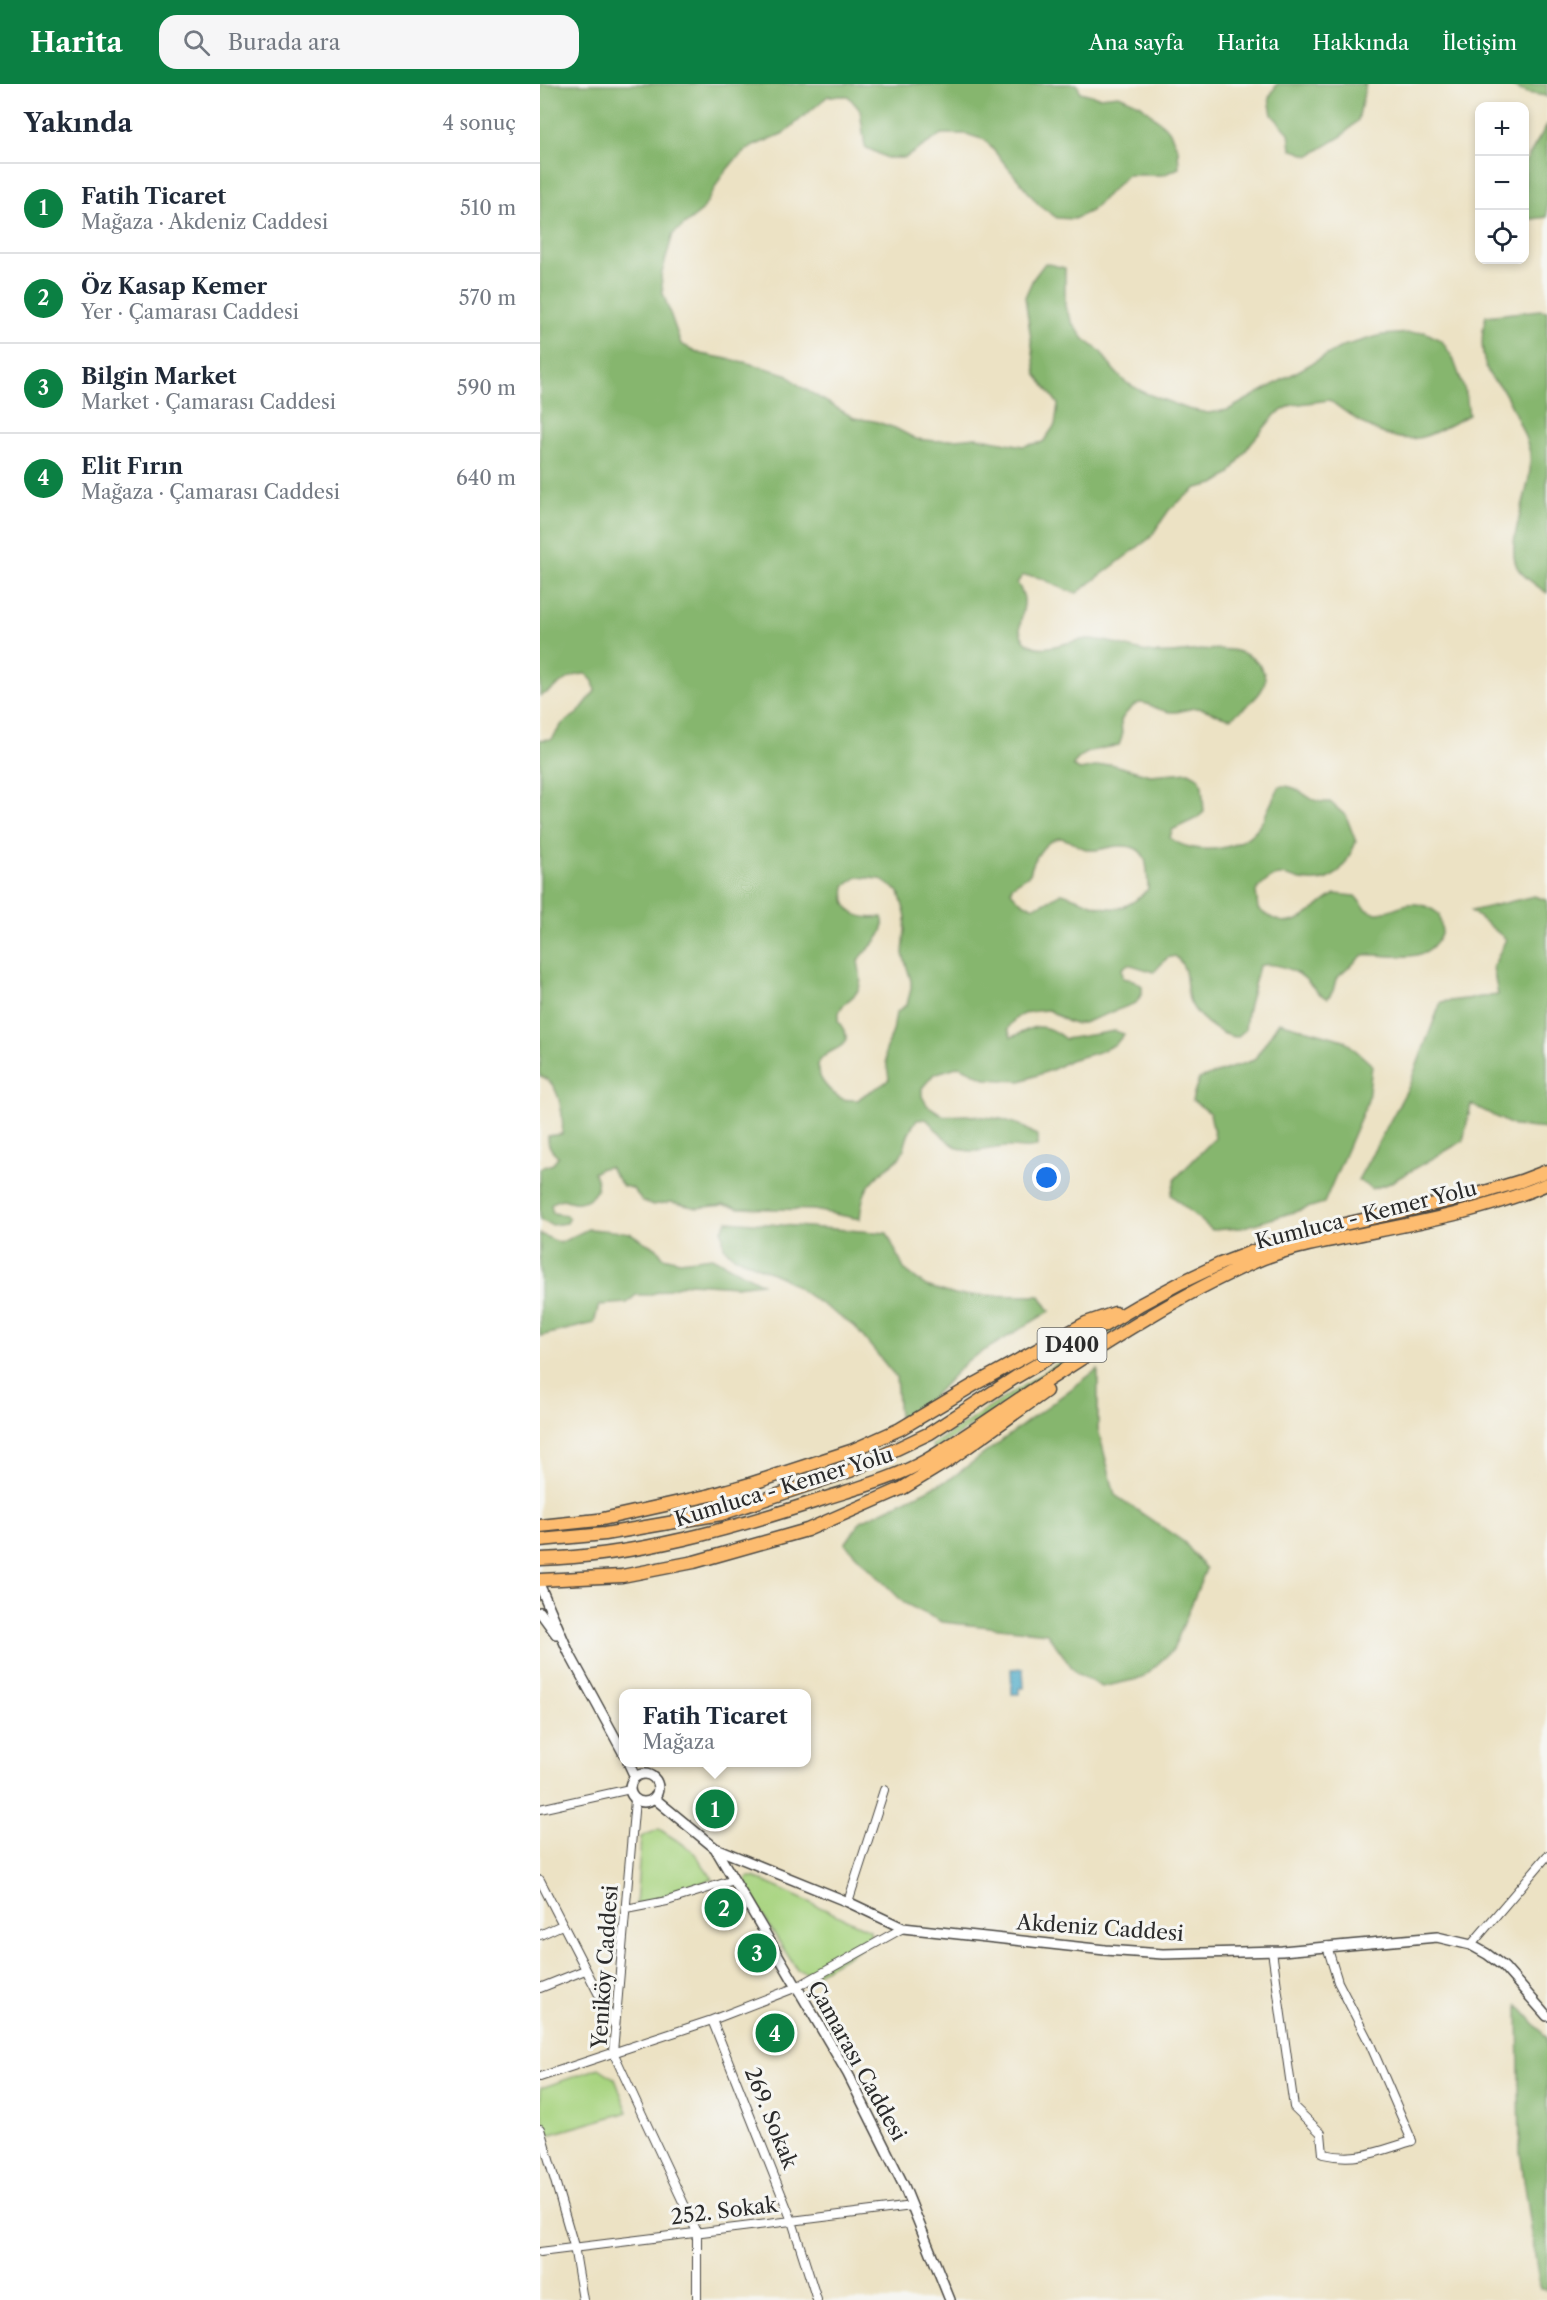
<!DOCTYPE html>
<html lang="tr">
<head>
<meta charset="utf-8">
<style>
  :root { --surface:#fff; --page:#f6f6f7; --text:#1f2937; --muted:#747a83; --line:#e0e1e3; --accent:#0b8043 }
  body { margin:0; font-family:"Libre Caslon Text",serif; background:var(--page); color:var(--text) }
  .controls { position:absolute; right:18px; top:18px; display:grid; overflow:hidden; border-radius:12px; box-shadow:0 3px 9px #0003 }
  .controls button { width:54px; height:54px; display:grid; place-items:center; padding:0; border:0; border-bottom:2px solid var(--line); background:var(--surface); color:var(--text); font:30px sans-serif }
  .you { position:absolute; left:507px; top:1094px; width:21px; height:21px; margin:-15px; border:4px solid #fff; border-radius:50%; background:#1a73e8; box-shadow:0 0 0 9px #1a73e833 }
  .badge { display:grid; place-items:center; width:39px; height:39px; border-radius:50%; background:var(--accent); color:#fff; font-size:20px; font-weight:700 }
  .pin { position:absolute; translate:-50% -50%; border:3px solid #fff; box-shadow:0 2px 6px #0006 }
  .popup { position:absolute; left:79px; top:1605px; width:192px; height:78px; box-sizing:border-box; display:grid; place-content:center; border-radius:12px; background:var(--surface); filter:drop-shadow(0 2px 4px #0005); font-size:20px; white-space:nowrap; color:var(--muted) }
  .popup b { font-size:22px; color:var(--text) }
  .popup::after { content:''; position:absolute; left:50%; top:100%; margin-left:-12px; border:12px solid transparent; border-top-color:var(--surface) }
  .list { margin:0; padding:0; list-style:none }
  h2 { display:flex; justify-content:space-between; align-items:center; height:78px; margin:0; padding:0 24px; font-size:26px }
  h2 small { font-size:20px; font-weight:400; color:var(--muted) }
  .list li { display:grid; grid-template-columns:39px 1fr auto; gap:18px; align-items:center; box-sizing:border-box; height:90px; padding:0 24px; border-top:2px solid var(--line) }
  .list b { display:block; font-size:22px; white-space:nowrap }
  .list p { margin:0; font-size:20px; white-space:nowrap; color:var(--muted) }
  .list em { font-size:20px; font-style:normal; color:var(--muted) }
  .icon { flex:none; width:33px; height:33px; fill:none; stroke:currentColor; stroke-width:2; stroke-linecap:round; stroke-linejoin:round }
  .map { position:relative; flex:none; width:1007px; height:2216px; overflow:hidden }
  header { display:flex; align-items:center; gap:36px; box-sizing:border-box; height:84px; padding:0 30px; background:var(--accent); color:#fff }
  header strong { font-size:28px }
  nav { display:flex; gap:33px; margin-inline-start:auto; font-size:21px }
  .search { width:420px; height:54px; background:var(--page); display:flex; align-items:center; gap:15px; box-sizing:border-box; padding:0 21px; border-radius:18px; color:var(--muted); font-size:22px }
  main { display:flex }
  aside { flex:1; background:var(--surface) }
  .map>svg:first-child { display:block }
</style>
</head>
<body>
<header>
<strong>Harita</strong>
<div class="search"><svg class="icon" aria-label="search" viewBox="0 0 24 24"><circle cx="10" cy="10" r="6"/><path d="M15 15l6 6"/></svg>Burada ara</div>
<nav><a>Ana sayfa</a><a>Harita</a><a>Hakkında</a><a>İletişim</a></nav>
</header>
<main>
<aside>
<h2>Yakında<small>4 sonuç</small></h2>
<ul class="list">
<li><span class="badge">1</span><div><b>Fatih Ticaret</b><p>Mağaza · Akdeniz Caddesi</p></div><em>510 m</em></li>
<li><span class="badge">2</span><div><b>Öz Kasap Kemer</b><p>Yer · Çamarası Caddesi</p></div><em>570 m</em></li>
<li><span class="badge">3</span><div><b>Bilgin Market</b><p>Market · Çamarası Caddesi</p></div><em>590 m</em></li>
<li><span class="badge">4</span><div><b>Elit Fırın</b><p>Mağaza · Çamarası Caddesi</p></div><em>640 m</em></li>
</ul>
</aside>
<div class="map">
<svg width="1007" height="2216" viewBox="0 0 1007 2216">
  <rect width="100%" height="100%" fill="#f6f6f2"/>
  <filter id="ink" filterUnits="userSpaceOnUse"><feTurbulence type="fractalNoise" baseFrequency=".0167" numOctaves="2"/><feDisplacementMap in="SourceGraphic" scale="12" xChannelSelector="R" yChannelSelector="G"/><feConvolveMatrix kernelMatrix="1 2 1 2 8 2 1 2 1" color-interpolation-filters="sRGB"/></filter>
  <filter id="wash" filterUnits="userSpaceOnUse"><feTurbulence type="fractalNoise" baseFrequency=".008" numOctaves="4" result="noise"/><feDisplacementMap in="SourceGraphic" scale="24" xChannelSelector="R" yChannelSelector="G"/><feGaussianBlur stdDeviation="1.35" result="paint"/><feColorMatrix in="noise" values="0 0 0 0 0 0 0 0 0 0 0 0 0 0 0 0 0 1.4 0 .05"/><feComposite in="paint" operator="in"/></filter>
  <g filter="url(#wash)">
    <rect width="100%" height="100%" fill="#ece2c4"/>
    <path fill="#a8d480" stroke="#6a8056" stroke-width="1.5" d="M1007,1091V1096L935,1121L789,1153L658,1200L590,1237L394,1366L392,1361L588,1234L680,1186L731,1166L790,1148L934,1117Z
      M119,1745L152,1766L173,1795L96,1821L101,1753Z
      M209,1793H214L330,1846L331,1855L326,1861L274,1891L257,1886L206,1805V1796Z
      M59,1984L75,1995L88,2028L8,2051L0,2021L1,2004Z"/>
    <path fill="#86b66e" stroke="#58704c" stroke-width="1.5" fill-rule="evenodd" d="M0,0H537L540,8L559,13L579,11L601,21L629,46L638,65L639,84L623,91H587L551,127L534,135L517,134L499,121L445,56L426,50H402L365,74H347L325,63L320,26L308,12H288L244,49L209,64L195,76L181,93L162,127L133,150L121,192L123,209L141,260L161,270L204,278L246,290L261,303L314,334L334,337L355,344L376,355L396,357L436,353L483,362L503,358L515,341L518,320L496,290L485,213L493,195L505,179L525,184V223L533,240L544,255L561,268L572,284L585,298L605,309L648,325L668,329L688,326L803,262L842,251L885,248L902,257L913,274L926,310L929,331C914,338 895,351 878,354C844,359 814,334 789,316L752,321L736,330L711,359L689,391L674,400L657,404L642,415L629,426L610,454L537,509C517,506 503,489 482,492L477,499C480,504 484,510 484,516C486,529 470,550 491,561C505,569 533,555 549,555C573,555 593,568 616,569C649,572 697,552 720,582C737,604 706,622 691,634C678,633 666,623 654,624C646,625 638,629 630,628C606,625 603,605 581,636L582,653L579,661C559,666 545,664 532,682L540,686L570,680L610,691L649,688L658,693L662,701L664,728L657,734L632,746L630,754C655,773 704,768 721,739C728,727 733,714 740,702C765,701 764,720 790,718L806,732L816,758C804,785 795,802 761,796C755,795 746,790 739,791C730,792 722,801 716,807L718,825C755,854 766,828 795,810L815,812C819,816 823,823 828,826C847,839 865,803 899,830L902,848C887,884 853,869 823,871L796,895L793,907L788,914C778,911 776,906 769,899C759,887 734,877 719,882L707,928L705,946L697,953C679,952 652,930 648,912C645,896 649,884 635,872L627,874L614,888L588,880L582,885L583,894L593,896L602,902V910L596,919L543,939L534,940L526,937L509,926C492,927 475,928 468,945L471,953C479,951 482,948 489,945C503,939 515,947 525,955L575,947L584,950L576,960L559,968L530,976L514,985L481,997L447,995L420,982L394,990L382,1004V1012L387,1021L404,1032L426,1031L461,1035L480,1041L498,1052V1061C488,1067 482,1063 471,1063C460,1062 448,1066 437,1067C414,1070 401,1049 386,1035L377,1036C365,1049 368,1061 359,1074C356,1078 352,1079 348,1083C327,1100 322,1108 320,1135L274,1126L198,1124L184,1121L157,1124L131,1118L113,1121L103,1117L92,1104L83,1102L69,1083L61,1084L53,1089C63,1102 54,1116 39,1118C28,1120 23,1109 11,1121L13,1129L26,1131L29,1135L27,1139L11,1141L0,1136V1084L13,1080L18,1072C12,1067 7,1062 8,1052L22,1050C24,1033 20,997 0,992V656L12,655L22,640L38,629L55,607L53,597L46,590C28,589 16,606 0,612ZM520,754C531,755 539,765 551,766C561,767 569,762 579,762C610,760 607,783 608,805C576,839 558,820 522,809C500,820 491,833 471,807L472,802L490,790C493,776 504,756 520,754ZM318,793L340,795L359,808L366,833L363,870L371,897V905L367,920L356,929L353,947L345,969L349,995C340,1005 327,1006 318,1016C313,1016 308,1016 303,1015C291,1010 273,991 279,978C286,965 305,966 306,954C307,948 301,942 298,937C298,915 316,918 320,901C322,894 319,884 318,877C328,862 349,852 342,833C318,836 301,829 305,802Z
      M737,0H826L818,36L802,52L769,72L751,65L749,49L732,31L729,14Z
      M966,0H1007V14L1006,12L987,9Z
      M1007,41V133L985,136V78Z
      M1000,226L1007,227V509C997,502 986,495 979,486C961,462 995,404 990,370C988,356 969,315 961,303C957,299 951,295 949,290C940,273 941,248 946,232Z
      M994,812L1007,816V1045L974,1042L931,1020L923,1057L848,1100L832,1105L818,1096L869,1002L901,918L958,911L953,883L966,855L931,827Z
      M739,938L804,956L832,981L828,1016L784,1119L701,1144L672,1146L631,1111L635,1095L675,1054L670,1029L652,1016L659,995L714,976Z
      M187,1137L347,1149L364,1185L386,1202L415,1211L500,1212L510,1227L427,1277L376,1330L359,1333L356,1293L315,1243L243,1194L192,1171L184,1163L182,1146Z
      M48,1145C52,1145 88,1148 90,1149C99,1154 106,1161 116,1163L123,1173L140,1177L172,1173L221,1199L196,1202L150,1199L108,1211H96L87,1219L59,1221L54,1239L0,1252V1150L20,1159Z
      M558,1285V1345L575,1411L644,1458L666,1485L633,1566L602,1594L562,1603L536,1589L507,1549L402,1538L364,1519L305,1460L321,1437L410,1395Z
      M978,1921L1007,1954V2206L1000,2205L980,2068Z"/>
    <path fill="#46a7c6" stroke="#386978" stroke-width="1.5" d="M483,1584L484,1604H479V1610H472L471,1585Z"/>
  </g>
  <g filter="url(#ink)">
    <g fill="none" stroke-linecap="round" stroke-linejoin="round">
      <defs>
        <path id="minor" d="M95,1716L73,1968L157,2148V2216
          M0,1725L90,1705
          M0,1796L76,1944
          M308,1818L344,1706
          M86,1825L127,1817L194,1796
          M0,1851L22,1841
          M931,1861L1007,1772
          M732,1867L754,2023L781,2049L783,2070C817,2078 839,2067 872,2057L830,1960L798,1898L787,1862
          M0,1904L45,1886
          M172,1936L252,2137L277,2216
          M0,1993L172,1936L257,1903L363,1844
          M0,2045L34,2162L43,2216
          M0,2168L372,2122"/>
        <path id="tertiary" d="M0,1502L29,1569L84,1670
          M0,1528L16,1550
          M88,1678L95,1693
          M90 1704a14 14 0 1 1 28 0a14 14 0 1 1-28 0Z
          M114,1714L175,1764L308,1818L363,1844L565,1866L623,1870L742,1867L897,1853L931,1861L947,1870L964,1883L1007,1932
          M175,1764L308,1990L364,2102L410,2216"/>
        <path id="trunk" d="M0,1442L58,1436L171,1411L210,1400L311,1367L360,1345L437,1299L546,1239L575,1229
          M0,1456L65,1450L181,1430L310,1387L390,1349L476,1293L599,1221L642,1198L680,1180L748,1154L791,1143L935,1111L981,1097L1007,1087
          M0,1475C97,1472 191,1445 283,1415C317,1404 353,1395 385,1377C424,1354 461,1327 499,1302C567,1258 637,1212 712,1179C744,1164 783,1158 817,1151C881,1138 947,1126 1007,1100
          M0,1496L82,1492L154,1478L267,1446L363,1404L409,1376L506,1307"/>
      </defs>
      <use href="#minor" stroke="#484642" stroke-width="10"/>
      <use href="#tertiary" stroke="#484642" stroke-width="12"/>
      <use href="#trunk" stroke="#484642" stroke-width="15"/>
      <use href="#minor" stroke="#fff" stroke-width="8"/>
      <use href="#tertiary" stroke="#fff" stroke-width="9"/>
      <use href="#trunk" stroke="#fdbc70" stroke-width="12"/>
    </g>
  </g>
  <g text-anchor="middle" stroke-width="6" stroke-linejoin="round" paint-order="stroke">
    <rect fill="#f6f6f2" stroke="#686867" stroke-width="1.5" x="497.5" y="1244" width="69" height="34" rx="4.5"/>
    <g font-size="20" font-weight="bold" fill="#2b2b2b">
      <text x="532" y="1268">D400</text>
    </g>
    <g font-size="21" fill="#2b2b2b" stroke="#f6f6f2">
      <text transform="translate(826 1131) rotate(-14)" y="7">Kumluca - Kemer Yolu</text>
      <text transform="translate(244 1403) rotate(-17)" y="7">Kumluca - Kemer Yolu</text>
      <text transform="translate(560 1844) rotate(4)" y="7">Akdeniz Caddesi</text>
      <text transform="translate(65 1883) rotate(-86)" y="7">Yeniköy Caddesi</text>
      <text transform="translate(317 1977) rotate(61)" y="7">Çamarası Caddesi</text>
      <text transform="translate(231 2034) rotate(68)" y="7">269. Sokak</text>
      <text transform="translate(184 2127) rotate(-7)" y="7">252. Sokak</text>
    </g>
  </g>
</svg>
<div class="controls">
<button>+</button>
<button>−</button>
<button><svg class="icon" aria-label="locate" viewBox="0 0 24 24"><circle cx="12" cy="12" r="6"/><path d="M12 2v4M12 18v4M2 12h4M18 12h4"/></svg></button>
</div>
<div class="you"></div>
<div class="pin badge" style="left:175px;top:1725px">1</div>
<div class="popup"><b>Fatih Ticaret</b>Mağaza</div>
<div class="pin badge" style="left:184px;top:1824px">2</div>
<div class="pin badge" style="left:217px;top:1869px">3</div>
<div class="pin badge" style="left:235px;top:1949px">4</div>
</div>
</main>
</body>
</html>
